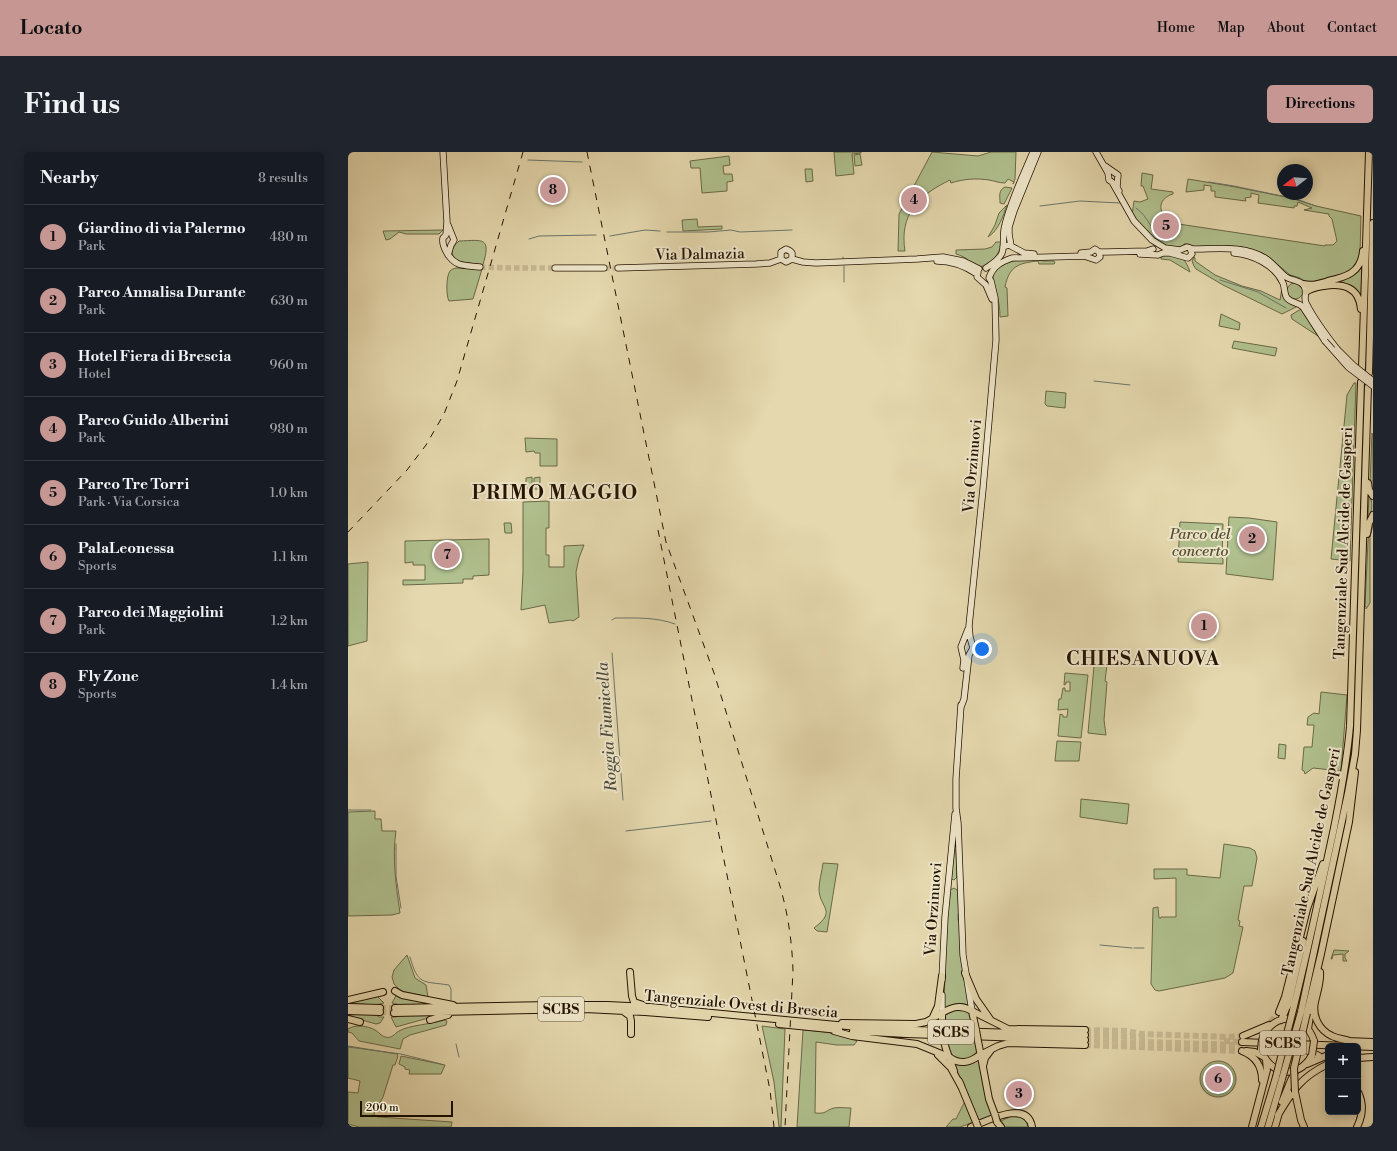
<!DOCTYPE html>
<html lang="en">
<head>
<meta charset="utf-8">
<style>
  :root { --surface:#171b24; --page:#20242c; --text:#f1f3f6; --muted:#9ea1a6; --line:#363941; --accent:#c59692 }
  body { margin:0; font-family:"Libre Bodoni",serif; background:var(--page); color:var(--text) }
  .controls { position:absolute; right:12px; bottom:12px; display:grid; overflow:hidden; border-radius:6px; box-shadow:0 2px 10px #0003 }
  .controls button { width:36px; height:36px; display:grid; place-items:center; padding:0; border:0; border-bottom:1px solid var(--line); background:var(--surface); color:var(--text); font:20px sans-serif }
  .compass { position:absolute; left:929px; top:12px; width:36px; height:36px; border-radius:50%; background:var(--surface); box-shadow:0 2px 10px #0003; rotate:253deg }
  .scale { position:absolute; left:12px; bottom:10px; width:93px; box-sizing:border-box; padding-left:4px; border:2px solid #241200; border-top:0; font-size:11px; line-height:14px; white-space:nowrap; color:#241200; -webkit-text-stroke:3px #eee6ca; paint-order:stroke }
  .you { position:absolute; left:634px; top:497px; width:14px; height:14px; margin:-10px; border:3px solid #fff; border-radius:50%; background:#1a73e8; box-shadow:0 0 0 6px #1a73e833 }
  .badge { display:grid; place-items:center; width:26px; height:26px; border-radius:50%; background:var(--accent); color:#111; font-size:13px; font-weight:700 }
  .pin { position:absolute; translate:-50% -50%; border:2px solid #fff; box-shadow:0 1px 4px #0006 }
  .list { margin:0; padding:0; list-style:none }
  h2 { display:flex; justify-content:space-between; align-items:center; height:52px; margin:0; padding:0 16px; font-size:17px }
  h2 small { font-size:13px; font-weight:400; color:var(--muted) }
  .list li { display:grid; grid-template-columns:26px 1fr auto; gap:12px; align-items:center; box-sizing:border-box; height:64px; padding:0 16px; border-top:1px solid var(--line) }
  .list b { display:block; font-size:15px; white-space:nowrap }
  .list p { margin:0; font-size:13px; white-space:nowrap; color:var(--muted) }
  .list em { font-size:13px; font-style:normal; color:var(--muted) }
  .map { position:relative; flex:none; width:1025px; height:975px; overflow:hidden; border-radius:6px }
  header { display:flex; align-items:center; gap:24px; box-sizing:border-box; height:56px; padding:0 20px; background:var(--accent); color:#111 }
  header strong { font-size:19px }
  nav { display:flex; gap:22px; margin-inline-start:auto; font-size:14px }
  .intro { display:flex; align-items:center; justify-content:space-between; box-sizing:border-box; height:96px; padding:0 24px }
  h1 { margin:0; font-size:28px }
  .button { padding:10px 18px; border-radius:6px; background:var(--accent); color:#111; font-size:14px; font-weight:700 }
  main { display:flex; gap:24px; padding:0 24px }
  aside { flex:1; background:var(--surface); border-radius:6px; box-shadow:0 2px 10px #0003 }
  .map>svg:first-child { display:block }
</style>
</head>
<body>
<header>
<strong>Locato</strong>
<nav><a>Home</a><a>Map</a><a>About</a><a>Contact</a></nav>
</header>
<div class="intro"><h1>Find us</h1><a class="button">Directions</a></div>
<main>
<aside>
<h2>Nearby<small>8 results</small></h2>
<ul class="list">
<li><span class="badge">1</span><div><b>Giardino di via Palermo</b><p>Park</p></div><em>480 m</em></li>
<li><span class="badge">2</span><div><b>Parco Annalisa Durante</b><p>Park</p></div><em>630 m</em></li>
<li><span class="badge">3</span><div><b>Hotel Fiera di Brescia</b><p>Hotel</p></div><em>960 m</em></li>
<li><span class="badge">4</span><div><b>Parco Guido Alberini</b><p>Park</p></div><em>980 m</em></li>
<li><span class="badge">5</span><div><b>Parco Tre Torri</b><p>Park · Via Corsica</p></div><em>1.0 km</em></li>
<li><span class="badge">6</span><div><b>PalaLeonessa</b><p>Sports</p></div><em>1.1 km</em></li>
<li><span class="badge">7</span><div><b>Parco dei Maggiolini</b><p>Park</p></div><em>1.2 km</em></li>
<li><span class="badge">8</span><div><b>Fly Zone</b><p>Sports</p></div><em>1.4 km</em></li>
</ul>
</aside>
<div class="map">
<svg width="1025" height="975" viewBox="0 0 1025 975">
  <rect width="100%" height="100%" fill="#e5d8ae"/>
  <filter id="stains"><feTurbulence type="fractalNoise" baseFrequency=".005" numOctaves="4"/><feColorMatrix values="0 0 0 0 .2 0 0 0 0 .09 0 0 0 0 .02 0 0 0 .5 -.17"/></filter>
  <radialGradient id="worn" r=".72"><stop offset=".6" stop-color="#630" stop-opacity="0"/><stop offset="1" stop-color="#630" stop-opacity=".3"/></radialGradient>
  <path fill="#b0c08e" stroke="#6a6947" d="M486,0H513V1L504,2L506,22L488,24Z
    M584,0L630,4L643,0H668L667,27L665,32L666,30L660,27L657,31C651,31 647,29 641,28C628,26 615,27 603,31L602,28C571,43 551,62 557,99H550L551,62Z
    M512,2L514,13L507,14L506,3Z
    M381,4L382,13L375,14L376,22H384L385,29L379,30V39L354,41L352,16H343L342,9Z
    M457,17H464L465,29L458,30Z
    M794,21L805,23L803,37L825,40V42C808,47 810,63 824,71L977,94V93H985L989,89L984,67L981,64V62L956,58L964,56L950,50L949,54H946V56L910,51L911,43L903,41V45L897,46L898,49L867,45V39H863V34L856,33V38L838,40L840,27L882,34L943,46L968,54L1013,64L1012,101L1010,110L1007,115L999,121L960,131L952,126L942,123L921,105L903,97L894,95L879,94L846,96L840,92H836L835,96C830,95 823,96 819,95C805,89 794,74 784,63L786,49L792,50L800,47L795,34H793Z
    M657,35L664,36L656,52L652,51C652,45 650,38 657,35Z
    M659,53C655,64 651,78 640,85L647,73L651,61Z
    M349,67L350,75L374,74V77L335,79L334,68Z
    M95,78L91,82H58L51,80L42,87L38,88L35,79Z
    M111,89C136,88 143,85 135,113L108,109C102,101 103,96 111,89Z
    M648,90H654C652,102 640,121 625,112C618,107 618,105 608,102V98L637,97L644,95Z
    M817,102C833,106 836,103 842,120L822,108L813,107V104Z
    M846,105L847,106V109L867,123L894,134L913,139L932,148L934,136C935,149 938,150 950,154L934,162L875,133L848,117L846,114L844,109Z
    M688,107L695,109H706L707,111L706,112H691L690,109C671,111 661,114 657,135L659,136L660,164L652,165C652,157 651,150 649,143C648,138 644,130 645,125C648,107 675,108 688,107Z
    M1014,112L1013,147L1007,139L973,133L1000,126L1004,124Z
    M108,116L134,117L125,147L101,149C98,144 98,124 102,119C104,117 105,117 108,116Z
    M939 139a8 8 0 1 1 16 0a8 8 0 1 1-16 0Z
    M953,157L955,160L970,184L944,167L943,163Z
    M873,162L892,171L891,178L871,174Z
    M886,189L929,196L927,204L884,196Z
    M1006,231H1008L1002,409L983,407L999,243Z
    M698,239L718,241L717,256L699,254L697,252Z
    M1024,281L1025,284V340L1022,332Z
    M177,286L209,287V314H192V301H187L186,299L178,300Z
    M184,325V337H178V326Z
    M192,325V337H186V326Z
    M1021,342C1025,352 1025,357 1020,367Z
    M201,349V376H198V403H201V415H216V394L236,393L231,406L228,420L231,465L225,469L223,468L201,471L197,453L173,458L175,421V350Z
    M881,365L901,366L929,370L925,428L878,422Z
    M1025,366V373L1022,385V451L1018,457V455L1017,454L1020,389L1021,380Z
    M832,370L875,372L874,406L875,407V412L830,410Z
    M156,371H163L164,381H157Z
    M141,387V423L125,424V427H115V431L55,433V428H77V413H65V410L57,411V389Z
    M20,410L19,489L0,494V412Z
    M845,465L866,467L865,479L867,480V485L844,482V478H847L848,468Z
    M747,512L759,513L757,529L759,530L756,568L758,583L740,581L746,514Z
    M717,521L740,523L733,586L710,584L712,562L715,563V565H719L720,557L710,558L711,547H713L715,536H717V539H722V530H718V532L716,533Z
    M973,540L999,543L993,619L965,616L957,622L956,619L954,618L956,595H964L966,573H959L960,565L966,561L971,562Z
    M709,589L733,590L731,609H707Z
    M931,592L938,593L937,607L930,606Z
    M733,647L781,652L779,672L732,665Z
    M27,659V667H33L34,679H48C44,706 48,733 52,761L44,763L0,764V660Z
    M876,692L902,696L907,699L909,706L904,734H896L890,768L892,769L891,774L895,775L885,821L877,826L811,839L807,838L803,832L805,756L810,755L811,766H813V765H828V726L806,727V717H839V723L872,726Z
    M606,697L608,698L609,725L606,728L603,727Z
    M475,711L490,712L479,780L469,779L466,776C490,758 471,756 471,737C471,729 474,720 475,711Z
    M606,736L609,738L610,741L613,802L622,854C612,849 605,852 596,857L598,775L602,738Z
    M986,798L1001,799L997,802V806L999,809H995V802L985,803L984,807H983Z
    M59,803L67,826L78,833L80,845L53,839L46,832L44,825L46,818Z
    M49,842L92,852L52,853L44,851Z
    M29,844L36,851L28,853L0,851V849Z
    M610,857C625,860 622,864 625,878L597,877V864L601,860Z
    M0,861L28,863L31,865H36L32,871L28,872L0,864Z
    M52,863H91L48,875L43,865H48Z
    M97,868L99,869L98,873L62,883L55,887L52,897L11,889L4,881L0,880V877C7,872 20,874 27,878C31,880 33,884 37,885C44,887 46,882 51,879C61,873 85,872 97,868Z
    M414,874L437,877L433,975H431L426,930Z
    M455,878C471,879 495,881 509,889L506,893H489L468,890L467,961C479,962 476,959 486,956C491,955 497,956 503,956L501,975H449Z
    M598,886L627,888L629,899L626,903L622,906L612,908L604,904Z
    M0,894L49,902L50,904L47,913H45L35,945L26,962L27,964L30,965L104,970L103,975H11L0,972V940L10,941L12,929L0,926Z
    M53,904L97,913L93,922H61L62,918L57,917V915L51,912Z
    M631,907L644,964L630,969L606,912C615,914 622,912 631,907Z
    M852 927a18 18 0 1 1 36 0a18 18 0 1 1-36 0Z
    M617,949L626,970L612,975H598L605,967H608Z
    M666,963C674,964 679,967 681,975H655L653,969Z"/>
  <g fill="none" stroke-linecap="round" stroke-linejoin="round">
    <path stroke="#6a766b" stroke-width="1" d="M180,8L234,10
      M861,30L886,34L948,47L968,54
      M692,54L732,49L772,51
      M788,56C800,64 804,80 815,89
      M319,80H360L383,78L392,80L444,78
      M262,84L297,78L312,79
      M181,87L191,84L248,83
      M495,105V106
      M496,114V130
      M872,128L910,140L938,156
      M746,229L782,233
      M264,468L267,466C288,466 308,465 327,472
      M264,501L275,648
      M0,658H23
      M278,679L363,669
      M48,692V724L53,756
      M610,762V768
      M752,793L784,796
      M786,796H796
      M62,805C70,834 75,829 101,833L103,837V848
      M108,892L111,905
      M0,895L53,902L93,912"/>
    <path stroke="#c8ba94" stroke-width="5.5" stroke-dasharray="5.5 3" stroke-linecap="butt" d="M132,115L163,116H207
      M256,116H270"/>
    <path stroke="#c8ba94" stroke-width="6" stroke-dasharray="6 3" stroke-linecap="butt" d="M32,856H47
      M32,860L46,861
      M737,878L779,879L794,882L881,885L895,884
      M909,882L919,874L931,860
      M737,883L797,885
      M737,888L891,893
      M876,889L894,890
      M737,893L894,899"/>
    <defs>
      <path id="secondary" d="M95,0L99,70L98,83L95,86C94,91 96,96 99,101C108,116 117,113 132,115
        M748,0L760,21L761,28L764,30L786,69L804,88L817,96L832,98L839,95L845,97C869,97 896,93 917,106C925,111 930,119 938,125C944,129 953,128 956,134C960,140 955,145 958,151C966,167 978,183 989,197
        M757,14L770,23L769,35L771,39
        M663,94L661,82V75L666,59L690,0
        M655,95L661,93L676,101L686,102
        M733,101L743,100L747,97L751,100H758L799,99L805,97
        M886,101C905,103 926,112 935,131C937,136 936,142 939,146C943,151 950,150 955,155L977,189
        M792,102L810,103L815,101H822L840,106L844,102L842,96
        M100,103L103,93L106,88L100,73
        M433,107V100L438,97L442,99L444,101V107
        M433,107L438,110L444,107
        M444,107L455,110L468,111L569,107L595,105L615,109L631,117
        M589,109C603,109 617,114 629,122
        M207,116H256
        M270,116L408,112L422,111L433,107
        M638,116C644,112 651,108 654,101C657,92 654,83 657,73C663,48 675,24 685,0
        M630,120L629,125L638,133L644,147
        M615,516L616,508L613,495L620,477
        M613,553L608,627V656L610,671L615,803L624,859
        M613,555L616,547L621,503L625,496L622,485L621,474L635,337L648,188L647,146L643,129L641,126C645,114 653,110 664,106L736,104L748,108L752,105L751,100
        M594,827L597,765L607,662
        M594,861V843"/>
      <path id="primary" d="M594,876V861C604,855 613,852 624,859L628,878
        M595,886L598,897L606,919
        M630,889L641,947L647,963
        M601,905C612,913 621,911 632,903
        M611,929L628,970
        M649,970L653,975
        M623,975C639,969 679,947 684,975"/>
      <path id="trunk" d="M955,132C964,134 971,132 980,129C998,125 1013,121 1015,99
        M958,140C963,136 970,135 976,134C995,131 1011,135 1013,157
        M1014,216L1021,0
        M1021,221L1025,71
        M1020,331L1021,338L1025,344
        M1019,382L1021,371L1025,363
        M282,820L284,844L286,850L295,853
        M972,820C973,830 969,840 967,850C964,864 971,878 984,884C990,887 996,887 1002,889
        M617,821L628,847L642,867
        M47,839L54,843L105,853
        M0,848L35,840
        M0,855L32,856
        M47,856L206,853H259L302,855L530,877L737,883
        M945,858C960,798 973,737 986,676C993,641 999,610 1002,574L1013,230
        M0,859L32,860
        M275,859L282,864L283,869V882
        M624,859L660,877L737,878
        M931,860L937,845L959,757L975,712
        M953,860L1000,641L1007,602L1009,578L1020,235
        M46,861L237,857L297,860L360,865
        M959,861L973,802L1001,670L1007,620
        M585,865L590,854L594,824
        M0,867L12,870
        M82,868L100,863
        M933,868L940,853L955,789
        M494,871L568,872L578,870L594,861
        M431,872L491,878
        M960,877L963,857
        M486,879L504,884L569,892L601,905
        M505,879L558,882L737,888
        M895,884L921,873
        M914,888C924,859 957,860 966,889
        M999,889L1025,890
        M894,890L1025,895
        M947,895L961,899L971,904
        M913,897C921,923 950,929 964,903
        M894,899C907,904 914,914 914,928
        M898,899L907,900L916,905
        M590,903L603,916L613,934
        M632,903L650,894L660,891L737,893
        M1010,906L1025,905
        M959,912L980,903
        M635,914L637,906L643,898
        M947,940L953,968L956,975
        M934,950L943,928L947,920
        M930,963C945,938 953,925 980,912
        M904,975L919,918L918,908
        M913,975L928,925
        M920,975L934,927
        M927,975L931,961
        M1009,975C1015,963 1016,952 1010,940"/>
    </defs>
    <use href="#secondary" stroke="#241200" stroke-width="7"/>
    <use href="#primary" stroke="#241200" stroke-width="8"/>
    <use href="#trunk" stroke="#241200" stroke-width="8"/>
    <use href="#secondary" stroke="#eee6ca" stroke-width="5.5"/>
    <use href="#primary" stroke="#e5d8ae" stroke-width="6"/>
    <use href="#trunk" stroke="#e5d8ae" stroke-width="6"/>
    <path stroke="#241200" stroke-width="1" stroke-dasharray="7 7" stroke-linecap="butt" d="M239,0L318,390L366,521L432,734C440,762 444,789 445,819L437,975
      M310,378L422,938L426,975
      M0,380L59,318L78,293L96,262L109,229L175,0"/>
    <defs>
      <path id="secondary-bridge" d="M977,189L1000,215L1025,234
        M989,197L1005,213L1025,229"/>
      <path id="primary-bridge" d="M594,876L595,886
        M628,878L630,889
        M647,963L649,970
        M628,970L630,975"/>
      <path id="trunk-bridge" d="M913,897L914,888
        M964,903L966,889
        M928,925L945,858
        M934,927L953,860
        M947,940L946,916L959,861"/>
    </defs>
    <use href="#secondary-bridge" stroke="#241200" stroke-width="7" stroke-linecap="butt"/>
    <use href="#primary-bridge" stroke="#241200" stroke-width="8" stroke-linecap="butt"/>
    <use href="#trunk-bridge" stroke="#241200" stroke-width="8" stroke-linecap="butt"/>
    <use href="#secondary-bridge" stroke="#eee6ca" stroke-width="5.5"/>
    <use href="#primary-bridge" stroke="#e5d8ae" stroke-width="6"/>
    <use href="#trunk-bridge" stroke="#e5d8ae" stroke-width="6"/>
  </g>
  <g text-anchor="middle" stroke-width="4" stroke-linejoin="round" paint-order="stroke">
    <g fill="#eee6ca" stroke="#61523d" stroke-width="1">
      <rect x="190" y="845" width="46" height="24" rx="3"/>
      <rect x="580" y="868" width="46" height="24" rx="3"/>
      <rect x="912" y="879" width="46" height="24" rx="3"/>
    </g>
    <g font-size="14" font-weight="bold" fill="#241200">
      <text x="213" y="862">SCBS</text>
      <text x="603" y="885">SCBS</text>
      <text x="935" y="896">SCBS</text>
    </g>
    <g font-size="15" fill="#241200" stroke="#eee6ca">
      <text transform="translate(352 102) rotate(-1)" y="5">Via Dalmazia</text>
      <text transform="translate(624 314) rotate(-85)" y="5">Via Orzinuovi</text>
      <text transform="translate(995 391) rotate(-88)" y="5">Tangenziale Sud Alcide de Gasperi</text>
      <text transform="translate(963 710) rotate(-78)" y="5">Tangenziale Sud Alcide de Gasperi</text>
      <text transform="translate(585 757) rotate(-86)" y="5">Via Orzinuovi</text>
      <text transform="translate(393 852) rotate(5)" y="5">Tangenziale Ovest di Brescia</text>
    </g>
    <g font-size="15" font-style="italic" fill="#554f32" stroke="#eee6ca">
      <text x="852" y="387">Parco del<tspan x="852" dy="17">concerto</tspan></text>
    </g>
    <g font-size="16" font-style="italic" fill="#4d4c3e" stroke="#eee6ca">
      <text transform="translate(258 575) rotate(-94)" y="6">Roggia Fiumicella</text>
    </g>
    <g font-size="19" font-weight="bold" letter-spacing="1" fill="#241200" stroke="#eee6ca">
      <text x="207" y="347">PRIMO MAGGIO</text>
      <text x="795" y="513">CHIESANUOVA</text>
    </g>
  </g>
  <rect width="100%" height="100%" filter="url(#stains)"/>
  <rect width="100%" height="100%" fill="url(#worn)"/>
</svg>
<div class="controls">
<button>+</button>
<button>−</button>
</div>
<svg class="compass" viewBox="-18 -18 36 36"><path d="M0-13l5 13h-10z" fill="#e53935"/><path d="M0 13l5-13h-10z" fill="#9ea1a6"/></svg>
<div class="scale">200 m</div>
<div class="you"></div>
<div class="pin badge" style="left:856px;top:474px">1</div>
<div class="pin badge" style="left:904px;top:387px">2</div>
<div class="pin badge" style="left:671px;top:942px">3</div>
<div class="pin badge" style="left:566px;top:48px">4</div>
<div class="pin badge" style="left:818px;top:74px">5</div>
<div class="pin badge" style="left:870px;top:927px">6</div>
<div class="pin badge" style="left:99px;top:403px">7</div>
<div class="pin badge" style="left:205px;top:38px">8</div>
</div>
</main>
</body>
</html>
